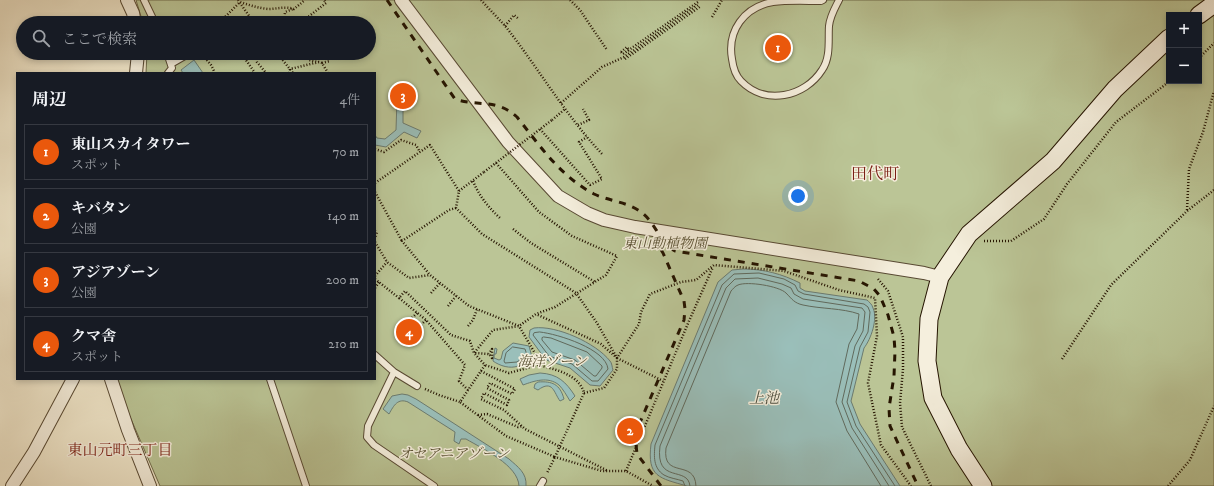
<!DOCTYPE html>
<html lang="ja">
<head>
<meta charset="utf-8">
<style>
  :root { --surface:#171b24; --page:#242831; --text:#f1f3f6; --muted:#9ea1a6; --line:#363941; --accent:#ea580c }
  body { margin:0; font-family:"IM FELL DW Pica","Noto Serif JP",serif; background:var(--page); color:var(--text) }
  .controls { position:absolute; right:12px; top:12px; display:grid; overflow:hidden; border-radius:0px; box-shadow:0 2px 6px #0003 }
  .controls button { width:36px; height:36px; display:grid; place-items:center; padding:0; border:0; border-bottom:1px solid var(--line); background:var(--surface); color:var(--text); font:20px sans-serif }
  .you { position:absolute; left:798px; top:196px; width:14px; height:14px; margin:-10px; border:3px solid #fff; border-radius:50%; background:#1a73e8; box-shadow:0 0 0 6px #1a73e833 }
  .badge { display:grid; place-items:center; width:26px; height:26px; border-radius:50%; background:var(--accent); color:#fff; font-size:13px; font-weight:700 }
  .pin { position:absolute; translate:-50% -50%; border:2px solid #fff; box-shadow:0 1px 4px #0006 }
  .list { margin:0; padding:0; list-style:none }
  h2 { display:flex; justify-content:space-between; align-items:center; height:52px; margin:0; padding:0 16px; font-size:17px }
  h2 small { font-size:13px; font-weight:400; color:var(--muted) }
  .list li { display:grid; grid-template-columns:26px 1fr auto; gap:12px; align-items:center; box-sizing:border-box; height:56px; margin:0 8px 8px; padding:0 8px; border:1px solid var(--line); border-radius:0px }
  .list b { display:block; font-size:15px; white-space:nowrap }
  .list p { margin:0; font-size:13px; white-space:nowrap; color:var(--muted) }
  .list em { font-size:13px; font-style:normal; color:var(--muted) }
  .icon { flex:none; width:22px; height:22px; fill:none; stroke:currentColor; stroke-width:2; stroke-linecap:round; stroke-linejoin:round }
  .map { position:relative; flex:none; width:1214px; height:486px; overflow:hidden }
  .search { position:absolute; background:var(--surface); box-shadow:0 2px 6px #0003; left:16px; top:16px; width:360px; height:44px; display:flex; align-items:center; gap:10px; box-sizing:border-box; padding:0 14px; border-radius:22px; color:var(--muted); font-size:15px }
  .panel { position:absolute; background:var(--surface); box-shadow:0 2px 6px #0003; left:16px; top:72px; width:360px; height:308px; border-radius:0px }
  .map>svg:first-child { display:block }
</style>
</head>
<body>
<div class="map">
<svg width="1214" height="486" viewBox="0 0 1214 486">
  <rect width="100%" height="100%" fill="#f0e7cb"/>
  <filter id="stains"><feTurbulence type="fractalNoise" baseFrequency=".005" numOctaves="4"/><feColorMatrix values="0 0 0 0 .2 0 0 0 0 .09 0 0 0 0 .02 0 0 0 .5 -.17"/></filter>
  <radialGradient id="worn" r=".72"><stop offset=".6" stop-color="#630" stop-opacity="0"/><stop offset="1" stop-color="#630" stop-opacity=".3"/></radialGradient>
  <path fill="#bbc596" stroke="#706c4b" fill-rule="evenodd" d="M136,0H1214V486H160L118,389L115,379H375V73H146L147,53H369V23H143ZM1169,15H1199V81H1169Z"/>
  <path fill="#9abfba" stroke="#6b7b70" d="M194,60L203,73H183L181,70Z
    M397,99H403V123L421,131L417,138L404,132L386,147L375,145V135L377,138L385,139L396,130Z
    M743,269C764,269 782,274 800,283V288L805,291L867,300C869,302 872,304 873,308C878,319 871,339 864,348L851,401L860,424L900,486H687C659,478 647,477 651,444L718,282L732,270Z
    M534,328C556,325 596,343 610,361C612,363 612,367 613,370L600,386L590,385L570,368L546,360L529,337L530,330Z
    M513,343L529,346L532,357C528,360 523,365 518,366C510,369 500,366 493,361L495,348L497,349L496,354H494V358L499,360L501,359L503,351Z
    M540,373C558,374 566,382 575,396L570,401C567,396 563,389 559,385C548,376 534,381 523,385L520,379L529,375Z
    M538,382C552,381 560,384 564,399L560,401C554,393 553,379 538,390L534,388L535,384Z
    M402,394L408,395L416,399L509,459C518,467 527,473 526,486H519C518,465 483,449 466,439H461L459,444L454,441L455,432L408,402C398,398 394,405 389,414L383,409L392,396Z"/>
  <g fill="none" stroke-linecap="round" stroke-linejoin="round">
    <path stroke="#606a5d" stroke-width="1" d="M540,332C558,334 606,349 608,369L598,381H592L572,364L549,356L533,335L534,333Z
      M544,337L551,338L587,352L602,366V368L596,376H594L575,360L552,352L542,340V338Z
      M513,347L525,349L527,355L517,362L505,363L504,361L506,353Z
      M685,486L683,481C677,479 669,478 664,475C653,468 654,456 655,445L722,285L734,274L759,273L784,279L795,285L798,291L804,294L864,304L868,307L870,312L868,332L860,347L847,402L856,426L895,486
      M690,486C688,465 655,485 660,446L726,288L735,279L758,278L782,284L791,288L794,294L803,299L862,308L865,312L863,331L855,346L842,402L852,428L889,486
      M696,486C695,458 662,480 666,448L731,291C733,289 735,286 738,285C747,281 779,286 786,293C792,299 794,303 803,305C821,309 842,308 859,314L857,329L849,344L836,402L847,431L881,486"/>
    <defs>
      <path id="lane" d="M144,0L155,23
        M823,0L821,1C806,1 788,0 773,2C744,7 727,31 732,59C733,67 736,76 741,81C765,106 805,97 822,70C831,57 828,40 829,26C830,16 835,8 839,0
        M167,53L172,68L168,73
        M171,64L190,53
        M375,355L394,372L417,386
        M394,372L368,426L367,437L374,445L434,486
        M270,379L306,486
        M540,486L543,481"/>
      <path id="street" d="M127,0L133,13L135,23
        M401,0L508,142L558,196L587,213L604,220L635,227L924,273L940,277
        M136,73L138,53
        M111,379L128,430L150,486
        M12,486L34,452L73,379"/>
      <path id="secondary" d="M1199,15L1214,4
        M983,486L959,449L933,398L927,361L929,319L940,277L969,234L1053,161L1115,89L1169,38"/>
    </defs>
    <use href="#lane" stroke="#584933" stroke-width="8"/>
    <use href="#street" stroke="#584933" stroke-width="14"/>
    <use href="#secondary" stroke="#251400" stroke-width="19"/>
    <path stroke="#251400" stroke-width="2.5" stroke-dasharray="1 2" stroke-linecap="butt" d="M238,0L254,23
      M481,0C489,9 498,18 506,27C539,69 566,116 603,155
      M570,0L580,10L607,50
      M712,17L722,0
      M222,20L225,23
      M219,23L240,2C249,5 258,8 268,9C277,9 285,6 294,9L305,0
      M284,23L285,12L293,9
      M312,23L309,22L308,17L326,3L324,0
      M505,26L514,15L519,19
      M621,52L623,54L698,2
      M621,52L627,47L629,50L628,51
      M201,53L211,65L215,73
      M241,53L255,73
      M254,53L257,62L266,73
      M277,53L293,73
      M304,53L309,60L317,62
      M1199,58L1214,43
      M625,59L701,6
      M322,63L330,61
      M289,73L290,69L319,62L322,63L328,73
      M561,103L602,67L624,57L699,4
      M552,120L565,109
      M578,125L589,120L583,109
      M540,129L590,185L602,179L579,142L587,137
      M375,149L384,152L401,140L416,145L420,152
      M496,163L539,212L572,236L617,256L606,275L555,307L536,314L519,326L493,330L474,353L485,365L460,402L506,436L555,457L547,473
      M473,181C479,196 489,208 501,219
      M375,183L430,145L459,191L456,208L482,234L576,293L597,323L617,358L601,344L536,314
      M459,191L484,172
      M375,192L402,241
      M456,208L449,210L402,241L430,275L469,306L519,326L536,355L538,365L509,373L485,365
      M1187,210L1189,169L1203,132L1214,91
      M513,229L531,243L595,282
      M375,231L377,232L375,238
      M984,241H1011L1044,219L1067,184L1116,122L1170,81
      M375,242L387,262L409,278L430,275
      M375,276L387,262
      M375,279L399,298
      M878,279L888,291L903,337V369L900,403L902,427L931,486
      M375,288L379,282
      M431,293L440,283
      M448,306L456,296
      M417,313L402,328L410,336L426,320
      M468,326L473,320L477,309
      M617,358L663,381
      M1062,359L1111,285L1187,211L1214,190
      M538,365C554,369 579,374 584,393L555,457L602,471H626L653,486
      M481,371L515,389L512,394L490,383L487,388L509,400L507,405L484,393L481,399L504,410L525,429L608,471
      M425,389L439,395L460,402
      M468,390L459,381L465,365L426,320L399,298L405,291L451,335L470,341L474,353L489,354L492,358V349L489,354
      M584,393L604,388L617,369V358L639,324L641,312L650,294L681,282L696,280L714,265L784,271L839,290L875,298L877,336L868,383L881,445L911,486
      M478,415L487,414L518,427L522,426
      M626,471L689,321L713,267
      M1168,486L1190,460L1214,406"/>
    <use href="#lane" stroke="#f5efdd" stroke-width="6"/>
    <use href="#street" stroke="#f5efdd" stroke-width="12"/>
    <use href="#secondary" stroke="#f5efdd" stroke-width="17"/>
    <path stroke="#251400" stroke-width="3" stroke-dasharray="7 7" stroke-linecap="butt" d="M387,0L455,99C478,107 496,98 517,117C540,146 560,176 594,194C609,201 628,202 641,212C656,223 659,242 675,251L859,281L874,289L880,296L888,315L894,337L895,351L894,376L889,408L890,426L918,486
      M654,238L663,253L684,301L685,309L684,320L635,434L637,454L661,486"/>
    <path stroke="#251400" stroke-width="2.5" stroke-dasharray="1 2" stroke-linecap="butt" d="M484,172L552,120"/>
  </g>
  <g text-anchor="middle" stroke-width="3" stroke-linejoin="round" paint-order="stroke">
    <g font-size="14" font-style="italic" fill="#5a5234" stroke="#f5efdd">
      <text x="665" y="248">東山動植物園</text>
      <text x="552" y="366">海洋ゾーン</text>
      <text x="454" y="458">オセアニアゾーン</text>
    </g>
    <g font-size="15" font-style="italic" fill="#4e5041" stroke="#f5efdd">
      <text x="764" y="403">上池</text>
    </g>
    <g font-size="15" fill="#7a1f14" stroke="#f5efdd">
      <text x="120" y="455">東山元町三丁目</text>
    </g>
    <g font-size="16" fill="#7a1f14" stroke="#f5efdd">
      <text x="875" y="179">田代町</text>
    </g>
  </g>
  <rect width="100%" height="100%" filter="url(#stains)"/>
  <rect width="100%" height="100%" fill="url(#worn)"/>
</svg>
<div class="controls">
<button>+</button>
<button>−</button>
</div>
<div class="you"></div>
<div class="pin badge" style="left:778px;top:48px">1</div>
<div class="pin badge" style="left:630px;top:431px">2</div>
<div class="pin badge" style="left:403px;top:96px">3</div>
<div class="pin badge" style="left:409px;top:332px">4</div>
<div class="search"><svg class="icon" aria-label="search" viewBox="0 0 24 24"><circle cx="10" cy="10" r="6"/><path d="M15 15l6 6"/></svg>ここで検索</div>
<section class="panel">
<h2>周辺<small>4件</small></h2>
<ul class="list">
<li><span class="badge">1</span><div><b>東山スカイタワー</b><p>スポット</p></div><em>70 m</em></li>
<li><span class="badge">2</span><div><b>キバタン</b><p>公園</p></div><em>140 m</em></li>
<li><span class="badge">3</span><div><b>アジアゾーン</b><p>公園</p></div><em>200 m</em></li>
<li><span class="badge">4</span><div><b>クマ舎</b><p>スポット</p></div><em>210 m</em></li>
</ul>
</section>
</div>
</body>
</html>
